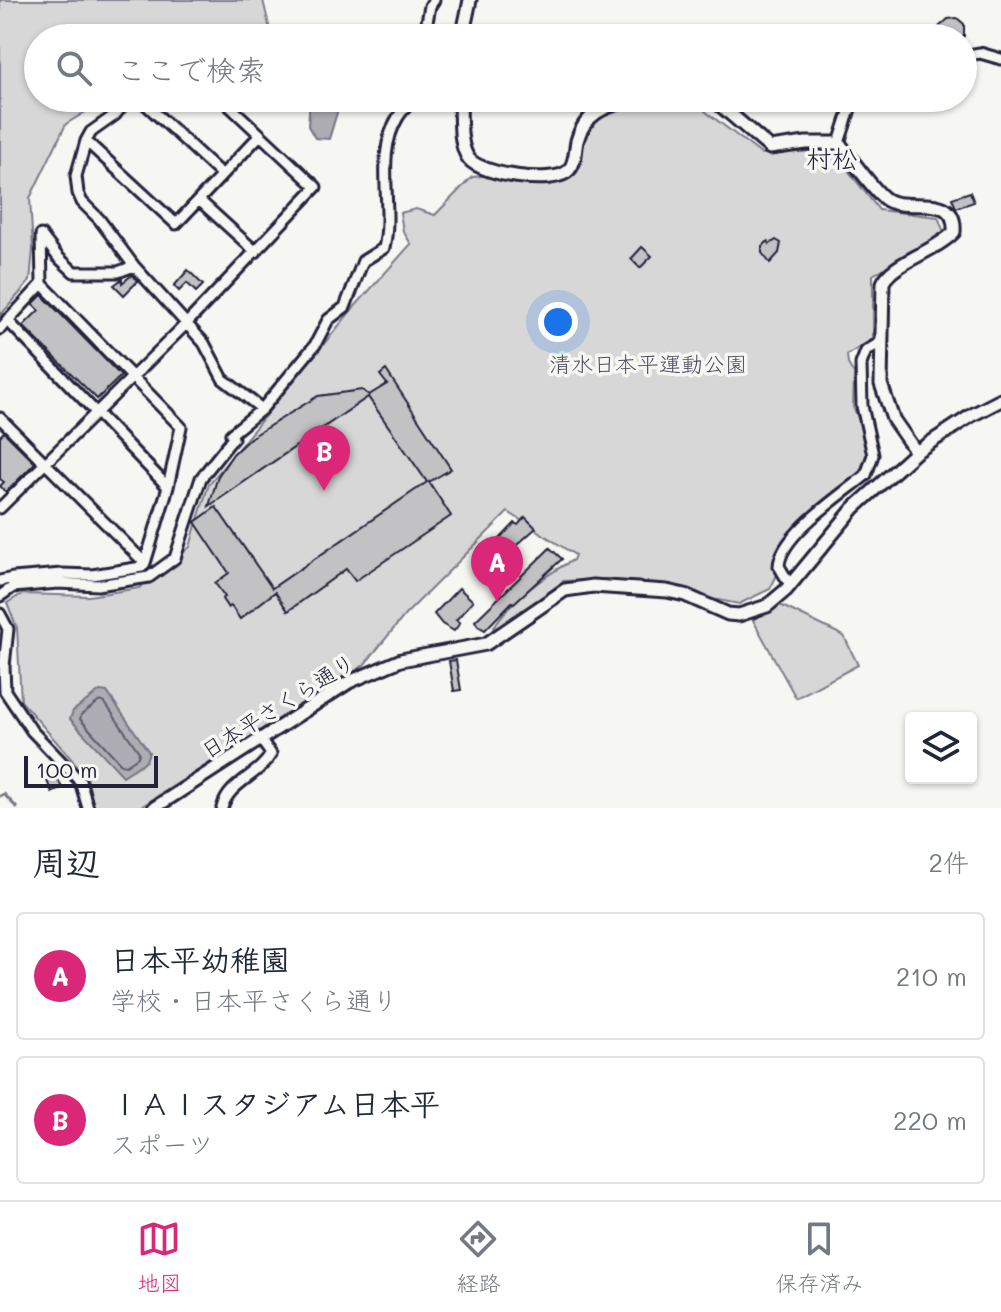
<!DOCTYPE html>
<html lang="ja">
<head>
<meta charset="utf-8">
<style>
  :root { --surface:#fff; --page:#f6f6f7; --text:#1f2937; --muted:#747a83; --line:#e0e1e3; --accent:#db2777 }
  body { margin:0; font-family:Mali,"Klee One",sans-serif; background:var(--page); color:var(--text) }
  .controls { position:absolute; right:24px; bottom:24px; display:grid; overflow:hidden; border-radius:8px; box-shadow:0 2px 6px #0004 }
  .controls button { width:72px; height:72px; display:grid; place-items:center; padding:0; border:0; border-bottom:2px solid var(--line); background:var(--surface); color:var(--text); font:40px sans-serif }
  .scale { position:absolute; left:24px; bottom:20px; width:134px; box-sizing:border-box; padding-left:8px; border:4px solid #22223b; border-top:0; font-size:22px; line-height:28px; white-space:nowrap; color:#22223b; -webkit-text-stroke:6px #f6f6f2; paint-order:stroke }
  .you { position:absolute; left:558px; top:322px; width:28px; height:28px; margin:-20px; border:6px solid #fff; border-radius:50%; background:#1a73e8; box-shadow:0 0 0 12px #1a73e833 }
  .badge { display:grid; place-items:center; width:52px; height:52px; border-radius:50%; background:var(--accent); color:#fff; font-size:26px; font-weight:700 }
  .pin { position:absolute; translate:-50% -66px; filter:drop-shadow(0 2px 4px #0008) }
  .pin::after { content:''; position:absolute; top:42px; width:28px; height:24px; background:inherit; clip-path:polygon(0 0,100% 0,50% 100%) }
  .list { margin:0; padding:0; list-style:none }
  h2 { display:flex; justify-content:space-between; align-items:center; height:104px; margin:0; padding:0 32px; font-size:34px }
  h2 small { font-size:26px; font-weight:400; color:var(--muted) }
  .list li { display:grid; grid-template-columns:52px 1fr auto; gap:24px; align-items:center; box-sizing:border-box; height:128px; margin:0 16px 16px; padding:0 16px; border:2px solid var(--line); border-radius:8px }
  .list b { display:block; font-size:30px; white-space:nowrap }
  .list p { margin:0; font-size:26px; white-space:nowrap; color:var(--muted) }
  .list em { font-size:26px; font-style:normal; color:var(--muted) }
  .icon { flex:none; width:44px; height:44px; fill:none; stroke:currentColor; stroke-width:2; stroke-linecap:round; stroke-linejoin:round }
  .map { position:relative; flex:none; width:1001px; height:808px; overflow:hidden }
  .search { position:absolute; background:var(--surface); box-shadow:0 2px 6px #0004; left:24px; right:24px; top:24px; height:88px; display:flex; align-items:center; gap:20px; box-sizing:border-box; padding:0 28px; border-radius:44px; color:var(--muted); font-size:30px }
  .sheet { height:392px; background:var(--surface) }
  nav { display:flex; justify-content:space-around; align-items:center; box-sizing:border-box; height:112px; border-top:2px solid var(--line); background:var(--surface); font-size:22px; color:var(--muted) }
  nav a { display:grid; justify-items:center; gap:4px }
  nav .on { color:var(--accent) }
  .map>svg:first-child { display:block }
</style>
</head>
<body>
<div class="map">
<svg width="1001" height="808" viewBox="0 0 1001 808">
  <rect width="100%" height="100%" fill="#f6f6f2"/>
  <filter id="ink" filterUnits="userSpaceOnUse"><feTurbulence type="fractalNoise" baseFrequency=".0125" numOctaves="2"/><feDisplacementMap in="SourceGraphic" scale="16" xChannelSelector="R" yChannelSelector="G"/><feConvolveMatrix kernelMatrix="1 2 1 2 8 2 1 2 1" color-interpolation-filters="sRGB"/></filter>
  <g filter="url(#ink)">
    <path fill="#d7d7d7" stroke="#7c7c89" stroke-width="2" d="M0,0H263L271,34L269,38H38V98H108L66,124L30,198L33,249L30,281L0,316Z
      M658,98H697L705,111L761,154L832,150L879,210L938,217L944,232L873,275V339L847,355L848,364L854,374L853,407L872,446L859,473L817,508L775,564L777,575L770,589L739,604L609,579L563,581L516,620L490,635C502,606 545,575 573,560L575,555L508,512L405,615L364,665L139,808H94L87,777L21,701L17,628L7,603L22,594L89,596L139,588L190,547L196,525L195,522L198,519L209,484L350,312L411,244L403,231L400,213L416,209L435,215L472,177L493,175L552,184L573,168L591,122C613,111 636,107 658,98Z
      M778,604L844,636L858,665L796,698L753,620Z"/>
    <path fill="#adadb3" stroke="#757583" stroke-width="2" d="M310,98L339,106L329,139L315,138L308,126Z
      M100,691L107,692L149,752L146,761L123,776L70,719L73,711Z"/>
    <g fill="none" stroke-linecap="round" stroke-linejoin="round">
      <path stroke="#5a5a6b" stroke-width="2" d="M100,701L105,703L139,752L138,757L126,765L121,764L80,719L81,715Z"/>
      <path stroke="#757583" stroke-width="3" d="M0,796L4,794L17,808"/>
    </g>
    <path fill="#c2c2c4" stroke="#22223b" stroke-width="2" d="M957,18L964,24V36L962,38H945L939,27L948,19Z
      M970,192L974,202L956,208L952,198Z
      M776,240L781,243L779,253L770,263L762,253V247L768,241L770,244Z
      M642,247L652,256L640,268L631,259Z
      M188,270L203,285L196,292L187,283L179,291L174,286Z
      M132,275L138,281L124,295L114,285L122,279V283Z
      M42,295L121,376L97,399L23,326L39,310L33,304Z
      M386,370L451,469L429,482L451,516L355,581L346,569L288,611L275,592L240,619L231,606L228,608L222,599L225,597L215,583L229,573L195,522L216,507L272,588L427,482L368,397L209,506L218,476L233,454L250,438L318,396L362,390L369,395L387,384L380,375Z
      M4,432L35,463L6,492L0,486L4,482L0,479V436Z
      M525,517L536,528L508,553L497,542L515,523L518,525Z
      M550,548L562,559L514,603L512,602L485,630L478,626L475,621Z
      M459,588L473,601L456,620L460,623L454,631L442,624L434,614Z
      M456,660L461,690L454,691L449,661Z
      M57,777L62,788L52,793L47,781Z"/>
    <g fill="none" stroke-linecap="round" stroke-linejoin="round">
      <defs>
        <path id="minor" d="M424,38L430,6L434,0
          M963,56L980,53L1001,59
          M128,98L115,115L91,132L86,141L76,176L78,193L82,202L99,219L134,266L204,343L223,379L262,409
          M139,98L222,175
          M86,141L176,224L260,135
          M839,143L852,103L857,98
          M199,200L256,252
          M7,320L168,487
          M0,329L42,284
          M0,418L145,563
          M0,508L187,323L316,187L221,98
          M0,581L13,578
          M790,585L779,566C780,535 843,494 866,475L873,455L862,406L861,364L866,351L881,342
          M13,587V578L62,574L92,575L142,567L145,563L168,487L181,427L42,284L41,235L58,257L74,272H118L134,266
          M0,596L13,587L58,583L98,585L149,577L175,558L201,478L233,438L231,434L262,409L315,345L328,320L345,307L363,261L384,248C394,206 374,156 398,117C402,110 409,104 415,98
          M0,614L8,629L4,666L5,691L32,731L80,781L88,808
          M222,808C229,782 259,776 271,754L261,740"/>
        <path id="tertiary" d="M462,38L470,0
          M460,98C461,115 458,145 469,159C482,175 555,186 569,170C576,162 575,150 577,141C585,111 608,106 633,98
          M916,452L972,415L1001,400
          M154,808L349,682L401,660L486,644L565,590L593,586L667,591L685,595L728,614L739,615L767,606L786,590L854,508L916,452L893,419L881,384L883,283C891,263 935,252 954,232C957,188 904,215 884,198C871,187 850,157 839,143H806L770,148L712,98"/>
      </defs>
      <use href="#minor" stroke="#22223b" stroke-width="15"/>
      <use href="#tertiary" stroke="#22223b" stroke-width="17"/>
      <use href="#minor" stroke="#f6f6f2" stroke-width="9"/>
      <use href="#tertiary" stroke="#f6f6f2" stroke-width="11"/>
    </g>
  </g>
  <g text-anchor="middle" stroke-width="7" stroke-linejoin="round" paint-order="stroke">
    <g font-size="22" fill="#4f4f62" stroke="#f6f6f2">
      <text x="648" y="372">清水日本平運動公園</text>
    </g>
    <g font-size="22" fill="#22223b" stroke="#f6f6f2">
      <text transform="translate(278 706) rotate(-32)" y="8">日本平さくら通り</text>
    </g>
    <g font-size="26" fill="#22223b" stroke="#f6f6f2">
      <text x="832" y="168">村松</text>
    </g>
  </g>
</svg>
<div class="controls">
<button><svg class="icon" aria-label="layers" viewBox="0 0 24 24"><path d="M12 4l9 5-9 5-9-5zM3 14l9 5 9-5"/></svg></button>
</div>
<div class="scale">100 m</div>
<div class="you"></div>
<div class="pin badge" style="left:497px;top:602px">A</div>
<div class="pin badge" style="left:324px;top:491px">B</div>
<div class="search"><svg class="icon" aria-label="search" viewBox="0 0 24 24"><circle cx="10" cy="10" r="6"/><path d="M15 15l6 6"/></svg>ここで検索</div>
</div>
<section class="sheet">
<h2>周辺<small>2件</small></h2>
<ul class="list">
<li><span class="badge">A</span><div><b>日本平幼稚園</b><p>学校 · 日本平さくら通り</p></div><em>210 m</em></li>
<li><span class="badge">B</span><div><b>ＩＡＩスタジアム日本平</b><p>スポーツ</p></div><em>220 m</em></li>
</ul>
</section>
<nav>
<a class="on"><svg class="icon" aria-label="map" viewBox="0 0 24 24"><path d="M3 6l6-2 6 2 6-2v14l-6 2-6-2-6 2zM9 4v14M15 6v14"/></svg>地図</a>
<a><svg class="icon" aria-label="directions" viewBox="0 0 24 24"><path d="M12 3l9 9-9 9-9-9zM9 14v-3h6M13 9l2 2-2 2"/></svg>経路</a>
<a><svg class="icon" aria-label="saved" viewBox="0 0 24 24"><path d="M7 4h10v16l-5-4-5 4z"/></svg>保存済み</a>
</nav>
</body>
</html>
